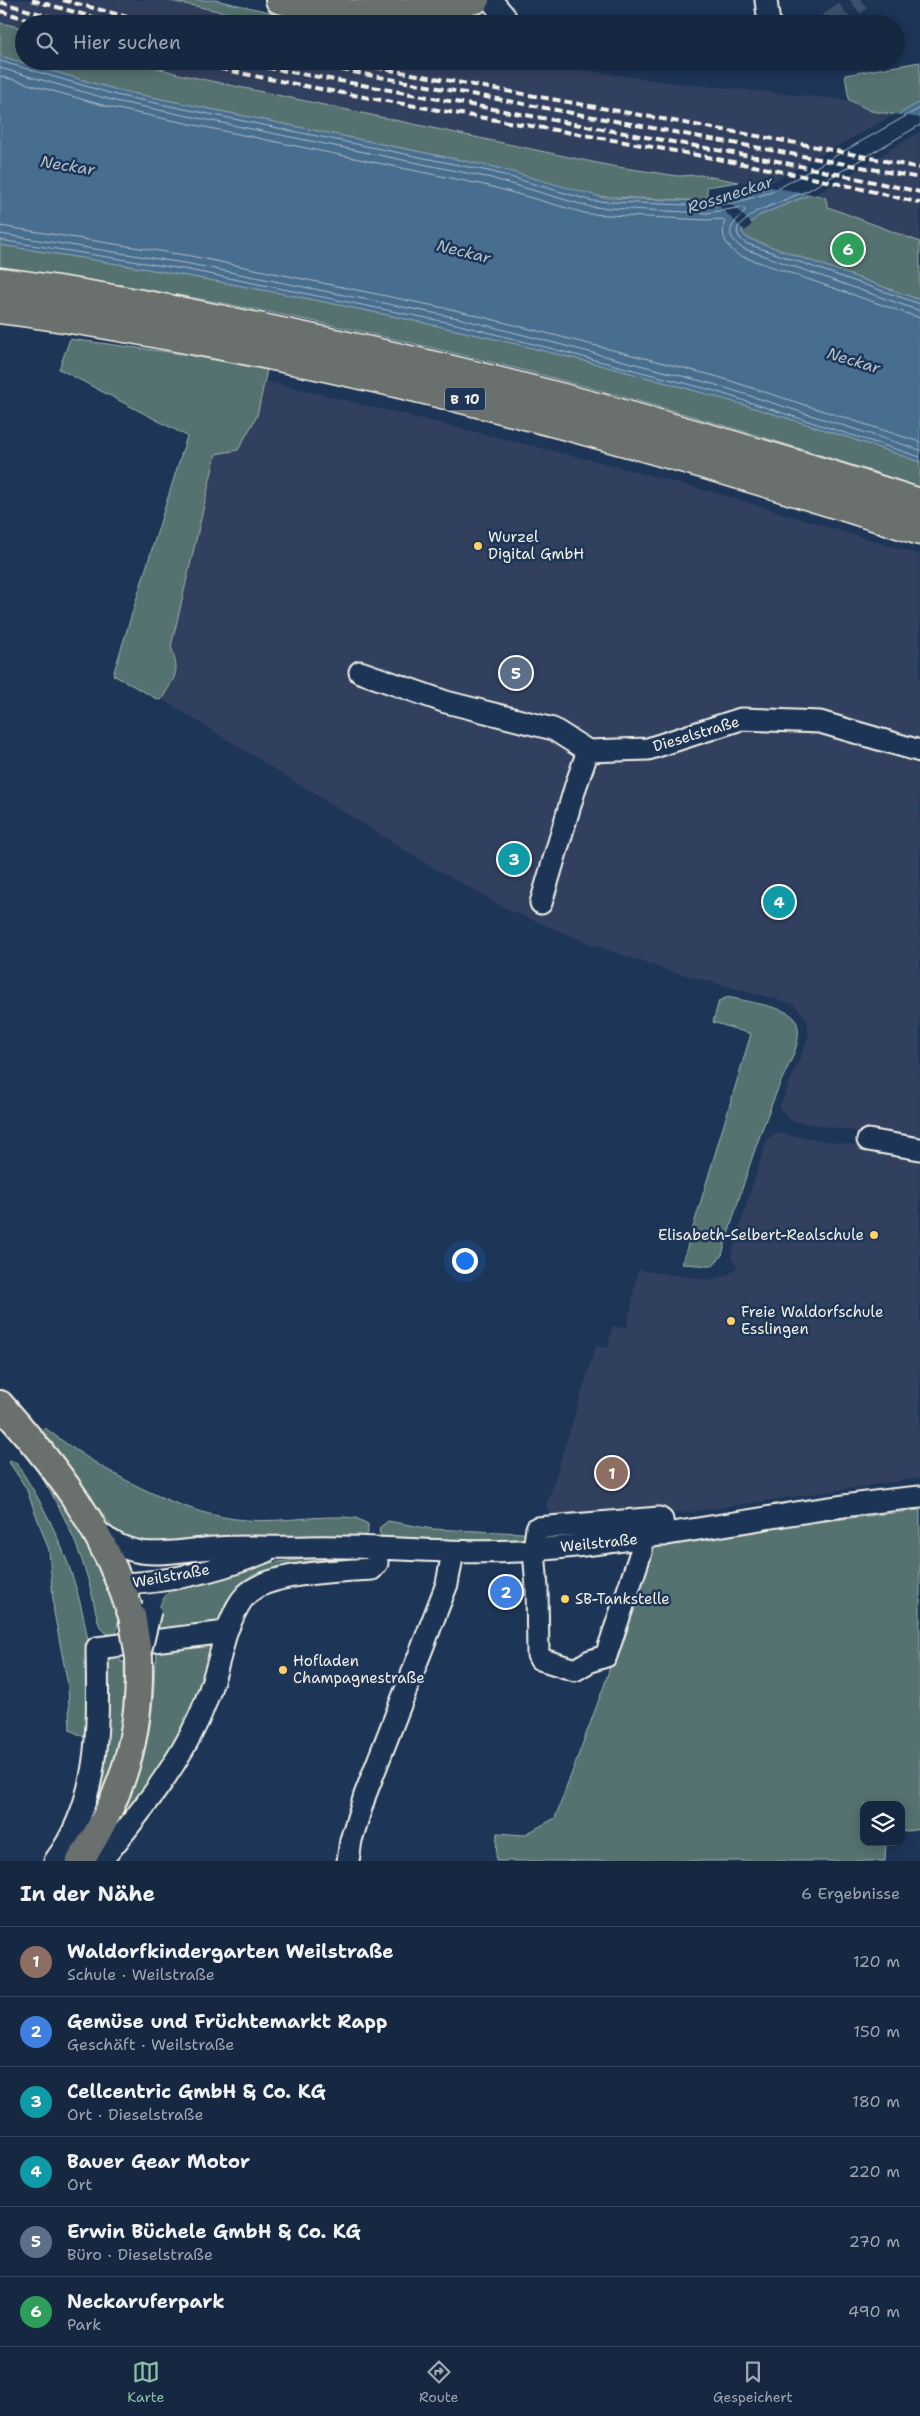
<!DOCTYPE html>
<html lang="de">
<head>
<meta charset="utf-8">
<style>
  :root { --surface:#162841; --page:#23344c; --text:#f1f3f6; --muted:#9ea6b1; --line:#35445a; --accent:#8abfa5 }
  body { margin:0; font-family:"Shantell Sans",sans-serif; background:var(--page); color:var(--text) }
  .controls { position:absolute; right:15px; bottom:15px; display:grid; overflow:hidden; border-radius:10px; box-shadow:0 2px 12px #0003 }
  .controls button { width:45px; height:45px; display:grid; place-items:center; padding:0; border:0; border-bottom:1px solid var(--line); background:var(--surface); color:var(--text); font:25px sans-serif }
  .you { position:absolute; left:464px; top:1260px; width:18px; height:18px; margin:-12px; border:4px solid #fff; border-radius:50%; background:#1a73e8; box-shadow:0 0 0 8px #1a73e833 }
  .badge { display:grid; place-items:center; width:32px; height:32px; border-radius:50%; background:var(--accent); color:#fff; font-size:16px; font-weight:700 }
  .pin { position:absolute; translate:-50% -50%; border:2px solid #fff; box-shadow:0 1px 5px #0006 }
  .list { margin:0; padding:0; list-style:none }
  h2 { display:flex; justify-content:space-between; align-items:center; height:65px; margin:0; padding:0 20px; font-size:21px }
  h2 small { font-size:16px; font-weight:400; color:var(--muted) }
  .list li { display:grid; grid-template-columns:32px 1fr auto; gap:15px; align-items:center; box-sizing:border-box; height:70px; padding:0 20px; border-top:1px solid var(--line) }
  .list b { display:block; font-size:19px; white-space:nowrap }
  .list p { margin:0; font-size:16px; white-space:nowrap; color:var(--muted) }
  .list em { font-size:16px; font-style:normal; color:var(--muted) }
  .icon { flex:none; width:28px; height:28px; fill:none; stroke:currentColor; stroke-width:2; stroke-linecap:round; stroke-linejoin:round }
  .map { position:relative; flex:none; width:920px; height:1861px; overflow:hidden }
  .search { position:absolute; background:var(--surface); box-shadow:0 2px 12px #0003; left:15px; right:15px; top:15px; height:55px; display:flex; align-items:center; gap:12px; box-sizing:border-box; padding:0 18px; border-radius:28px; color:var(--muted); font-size:19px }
  .sheet { height:485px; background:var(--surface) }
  nav { display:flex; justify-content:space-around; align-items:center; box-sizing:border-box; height:70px; border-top:1px solid var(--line); background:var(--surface); font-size:14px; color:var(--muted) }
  nav a { display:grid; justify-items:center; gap:2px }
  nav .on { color:var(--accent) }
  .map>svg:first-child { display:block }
</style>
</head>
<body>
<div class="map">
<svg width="920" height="1861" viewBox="0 0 920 1861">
  <rect width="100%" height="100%" fill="#1d3557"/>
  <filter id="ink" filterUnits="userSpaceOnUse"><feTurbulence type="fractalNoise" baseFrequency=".02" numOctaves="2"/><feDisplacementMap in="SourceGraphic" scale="10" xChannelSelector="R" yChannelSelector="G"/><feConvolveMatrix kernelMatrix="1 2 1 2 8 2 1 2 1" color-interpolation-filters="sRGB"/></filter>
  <g filter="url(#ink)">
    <path fill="#31415e" d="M0,0H166L280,24H24V28L0,23Z
      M134,61H517L675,83L849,100L871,111L920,118V242L828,207L825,197L700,175L678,176L611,166L178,74Z
      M266,381L603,463L730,497L920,555V1145L860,1132L792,1121L779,1108L809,1036L807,1018L793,1004L663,969L593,945L509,910L427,864L162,699L176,674L177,662L171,647L216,453L257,416Z
      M777,1133L920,1156V1478L690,1512L553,1520L546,1507L596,1346L608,1348L612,1326L627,1328L638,1270L709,1280L726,1276L737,1268L731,1257L737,1235L767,1139Z"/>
    <path fill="#557270" stroke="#a4b2ac" d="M166,0H215L325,24H280Z
      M0,23L24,28V61H134L178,74L611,166L678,176L700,175L739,182L707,187V201L592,196L494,167L117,90L0,56Z
      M920,62V102L899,115L871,111L849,100L845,75Z
      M811,194L825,197L828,207L920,242V300L747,238L741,231L758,216Z
      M0,245C312,293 622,357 920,462V487C621,388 312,309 0,267Z
      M70,339L183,354L267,370L257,416L238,450L216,454L171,647C181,673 175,676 162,699L159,700L113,675L187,436L59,369Z
      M728,997C743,1001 788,1007 795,1019C806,1038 787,1067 780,1084C756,1140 739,1198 722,1255L713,1266L682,1264L751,1034L713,1022L719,1001Z
      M45,1428C97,1468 180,1516 246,1520C282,1523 320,1514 356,1518L368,1524V1533L365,1537H267L153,1547L118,1536L79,1480L41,1432Z
      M25,1453C64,1500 103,1555 117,1616C119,1625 116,1626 117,1636C108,1635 100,1631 98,1621C94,1606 92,1591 87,1576C74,1532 52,1490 25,1453Z
      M13,1461L17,1464C53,1518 78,1577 88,1641C93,1673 91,1708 92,1741L70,1730L68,1685L54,1612L49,1550L26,1488L9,1462Z
      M920,1510V1829L901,1832V1805H864V1842H886L885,1861H496L497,1833L524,1835L555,1818L604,1686L635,1588L652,1547L783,1526Z
      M388,1521L432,1529L523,1533L527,1535L526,1541L504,1544L384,1538L380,1534L379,1528Z
      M331,1556H365L368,1559L309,1566L216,1623L155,1630C158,1610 159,1597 177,1586L261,1564Z
      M206,1644L211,1648L214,1658L163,1773L106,1837C115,1820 125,1803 133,1786C150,1747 154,1703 155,1661H157L156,1649Z
      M120,1650L121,1662H124L125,1699L123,1727L102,1805L67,1852L102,1668L108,1655Z"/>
    <path fill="#476e8f" stroke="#8ca2b3" d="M0,56L117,90L494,167L604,198L707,201L732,198L769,188L920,102V129L811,194L758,216L741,231L747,238L920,300V462C622,357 312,293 0,245Z"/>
    <path fill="#1d3557" d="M895,114L920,118V132L815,195L765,186Z
      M711,198H725L752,224L745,231Z"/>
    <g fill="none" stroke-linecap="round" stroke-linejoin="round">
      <path stroke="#afbdc4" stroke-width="1" d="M0,61L116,95L493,172L592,201L707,206L734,203L772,192L920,108
        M0,68L115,101L491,178L590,207L707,213L743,207L745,211C732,225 722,233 742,248L920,311
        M0,76L113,108L489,186L588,214L706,220L723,219L725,221C720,235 726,246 738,255L920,318
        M920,125L809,190L755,212L738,227L737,231L739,237L745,243L920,304
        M0,226L191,256L459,311L715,376L920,442
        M0,234L190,264L458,318L713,384L920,450
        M0,240L189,270L456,324L711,390L920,457"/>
      <path stroke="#3d516d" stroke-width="21" stroke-dasharray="21 11" stroke-linecap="butt" d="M828,24L861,0"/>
      <defs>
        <path id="minor" d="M491,0L505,17
          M766,0L769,24
          M360,672L446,702L553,729L588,751
          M588,751L648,749L741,719L820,722L920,751
          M541,903L576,785L588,751
          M868,1140L920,1149
          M97,1531C137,1565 170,1550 216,1548C247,1546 278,1548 308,1547C384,1545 459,1556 534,1550C664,1540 791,1509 920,1497
          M641,1539V1552L606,1656L590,1661L575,1670L540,1659L538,1655L537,1588L534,1550L537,1528L659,1518L662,1520L664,1535
          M122,1584C170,1582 220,1570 265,1552
          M55,1861C102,1798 98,1723 97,1648L226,1632C232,1620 236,1605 246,1595C268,1572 341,1571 372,1569L377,1563L376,1548
          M101,1861C136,1817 174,1772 198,1720C211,1692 219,1662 226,1632
          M348,1861L351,1840L365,1795L447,1584L453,1552"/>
        <path id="major" d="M279,0C309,6 339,13 370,14C405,14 441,6 476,0
          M0,1404C61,1473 103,1528 132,1616
          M80,1861C123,1796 141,1736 139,1658"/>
        <path id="highway" d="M0,282C95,294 188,312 281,332C498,376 710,435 920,503
          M0,309C82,319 163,334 244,350C473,396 698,459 920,531"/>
      </defs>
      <use href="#minor" stroke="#f4f1e8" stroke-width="25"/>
      <use href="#major" stroke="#f4f1e8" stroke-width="30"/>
      <use href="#highway" stroke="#f4f1e8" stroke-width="31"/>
      <use href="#minor" stroke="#1d3557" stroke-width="21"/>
      <use href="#major" stroke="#6a706d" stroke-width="26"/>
      <use href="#highway" stroke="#6a706d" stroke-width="28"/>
      <path stroke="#f4f1e8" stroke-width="4" stroke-dasharray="8 4" stroke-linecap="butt" d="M32,0L117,24
        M63,0L154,24
        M0,2L74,24
        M0,11L43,24
        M185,61C429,116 678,142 920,203
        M231,61L777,161L920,192
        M294,61L920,178
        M340,61L807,145L920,168"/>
      <defs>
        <path id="minor-bridge" d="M140,1653L150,1611"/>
        <path id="major-bridge" d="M132,1616L139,1658"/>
      </defs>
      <use href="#minor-bridge" stroke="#f4f1e8" stroke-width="25" stroke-linecap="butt"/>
      <use href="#major-bridge" stroke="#f4f1e8" stroke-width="30" stroke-linecap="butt"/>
      <use href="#minor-bridge" stroke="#1d3557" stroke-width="21"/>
      <use href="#major-bridge" stroke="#6a706d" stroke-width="26"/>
    </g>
  </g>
  <g fill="#ffd166" stroke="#1d3557" stroke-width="2">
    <circle cx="478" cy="546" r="5"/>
    <circle cx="874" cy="1235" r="5"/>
    <circle cx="731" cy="1321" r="5"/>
    <circle cx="565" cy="1599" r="5"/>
    <circle cx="283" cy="1670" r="5"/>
  </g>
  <g text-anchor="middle" stroke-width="5" stroke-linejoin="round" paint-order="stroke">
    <rect fill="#1d3557" stroke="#b4b9bc" stroke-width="1" x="445" y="387.5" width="40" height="23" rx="4"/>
    <g font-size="14" font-weight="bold" fill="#f4f1e8">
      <text x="465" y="404">B 10</text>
    </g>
    <g font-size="15" fill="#f4f1e8" stroke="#1d3557" text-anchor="start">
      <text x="488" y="542">Wurzel<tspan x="488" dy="17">Digital GmbH</tspan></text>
      <text x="864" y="1240" text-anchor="end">Elisabeth-Selbert-Realschule</text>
      <text x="741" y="1317">Freie Waldorfschule<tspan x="741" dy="17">Esslingen</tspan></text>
      <text x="575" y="1604">SB-Tankstelle</text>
      <text x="293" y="1666">Hofladen<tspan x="293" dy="17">Champagnestraße</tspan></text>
    </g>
    <g font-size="15" fill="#f4f1e8" stroke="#1d3557">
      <text transform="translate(696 734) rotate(-17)" y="5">Dieselstraße</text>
      <text transform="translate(599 1543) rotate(-6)" y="5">Weilstraße</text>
      <text transform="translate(171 1576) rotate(-10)" y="5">Weilstraße</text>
    </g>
    <g font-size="16" font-style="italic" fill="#b7c3c9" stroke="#1d3557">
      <text transform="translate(68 165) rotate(9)" y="6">Neckar</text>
      <text transform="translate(730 194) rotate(-18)" y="6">Rossneckar</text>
      <text transform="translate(464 251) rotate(14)" y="6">Neckar</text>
      <text transform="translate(854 360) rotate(17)" y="6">Neckar</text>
    </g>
  </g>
</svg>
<div class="controls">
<button><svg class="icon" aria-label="layers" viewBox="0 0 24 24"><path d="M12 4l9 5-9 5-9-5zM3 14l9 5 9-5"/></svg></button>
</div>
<div class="you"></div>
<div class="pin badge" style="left:612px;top:1473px;background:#8d6e63">1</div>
<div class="pin badge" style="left:506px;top:1592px;background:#3f7fe0">2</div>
<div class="pin badge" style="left:514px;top:859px;background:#0f9aa8">3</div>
<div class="pin badge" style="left:779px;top:902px;background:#0f9aa8">4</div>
<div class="pin badge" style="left:516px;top:673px;background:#5c6f8a">5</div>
<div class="pin badge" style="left:848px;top:249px;background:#2e9e5b">6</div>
<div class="search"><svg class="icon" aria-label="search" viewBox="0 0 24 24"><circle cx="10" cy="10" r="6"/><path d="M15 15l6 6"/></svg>Hier suchen</div>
</div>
<section class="sheet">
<h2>In der Nähe<small>6 Ergebnisse</small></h2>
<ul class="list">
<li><span class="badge" style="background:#8d6e63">1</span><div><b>Waldorfkindergarten Weilstraße</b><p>Schule · Weilstraße</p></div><em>120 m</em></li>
<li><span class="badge" style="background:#3f7fe0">2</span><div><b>Gemüse und Früchtemarkt Rapp</b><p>Geschäft · Weilstraße</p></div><em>150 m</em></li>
<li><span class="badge" style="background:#0f9aa8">3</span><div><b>Cellcentric GmbH &amp; Co. KG</b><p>Ort · Dieselstraße</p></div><em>180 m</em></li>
<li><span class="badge" style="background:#0f9aa8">4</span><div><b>Bauer Gear Motor</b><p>Ort</p></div><em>220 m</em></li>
<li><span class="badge" style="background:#5c6f8a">5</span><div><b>Erwin Büchele GmbH &amp; Co. KG</b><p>Büro · Dieselstraße</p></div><em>270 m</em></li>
<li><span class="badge" style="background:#2e9e5b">6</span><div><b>Neckaruferpark</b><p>Park</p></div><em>490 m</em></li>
</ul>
</section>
<nav>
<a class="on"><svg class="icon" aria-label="map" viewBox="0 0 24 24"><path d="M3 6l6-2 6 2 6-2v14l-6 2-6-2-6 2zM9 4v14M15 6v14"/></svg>Karte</a>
<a><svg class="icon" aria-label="directions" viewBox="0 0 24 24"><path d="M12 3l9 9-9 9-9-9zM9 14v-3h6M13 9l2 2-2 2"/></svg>Route</a>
<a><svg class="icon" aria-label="saved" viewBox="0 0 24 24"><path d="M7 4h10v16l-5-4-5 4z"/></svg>Gespeichert</a>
</nav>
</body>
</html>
